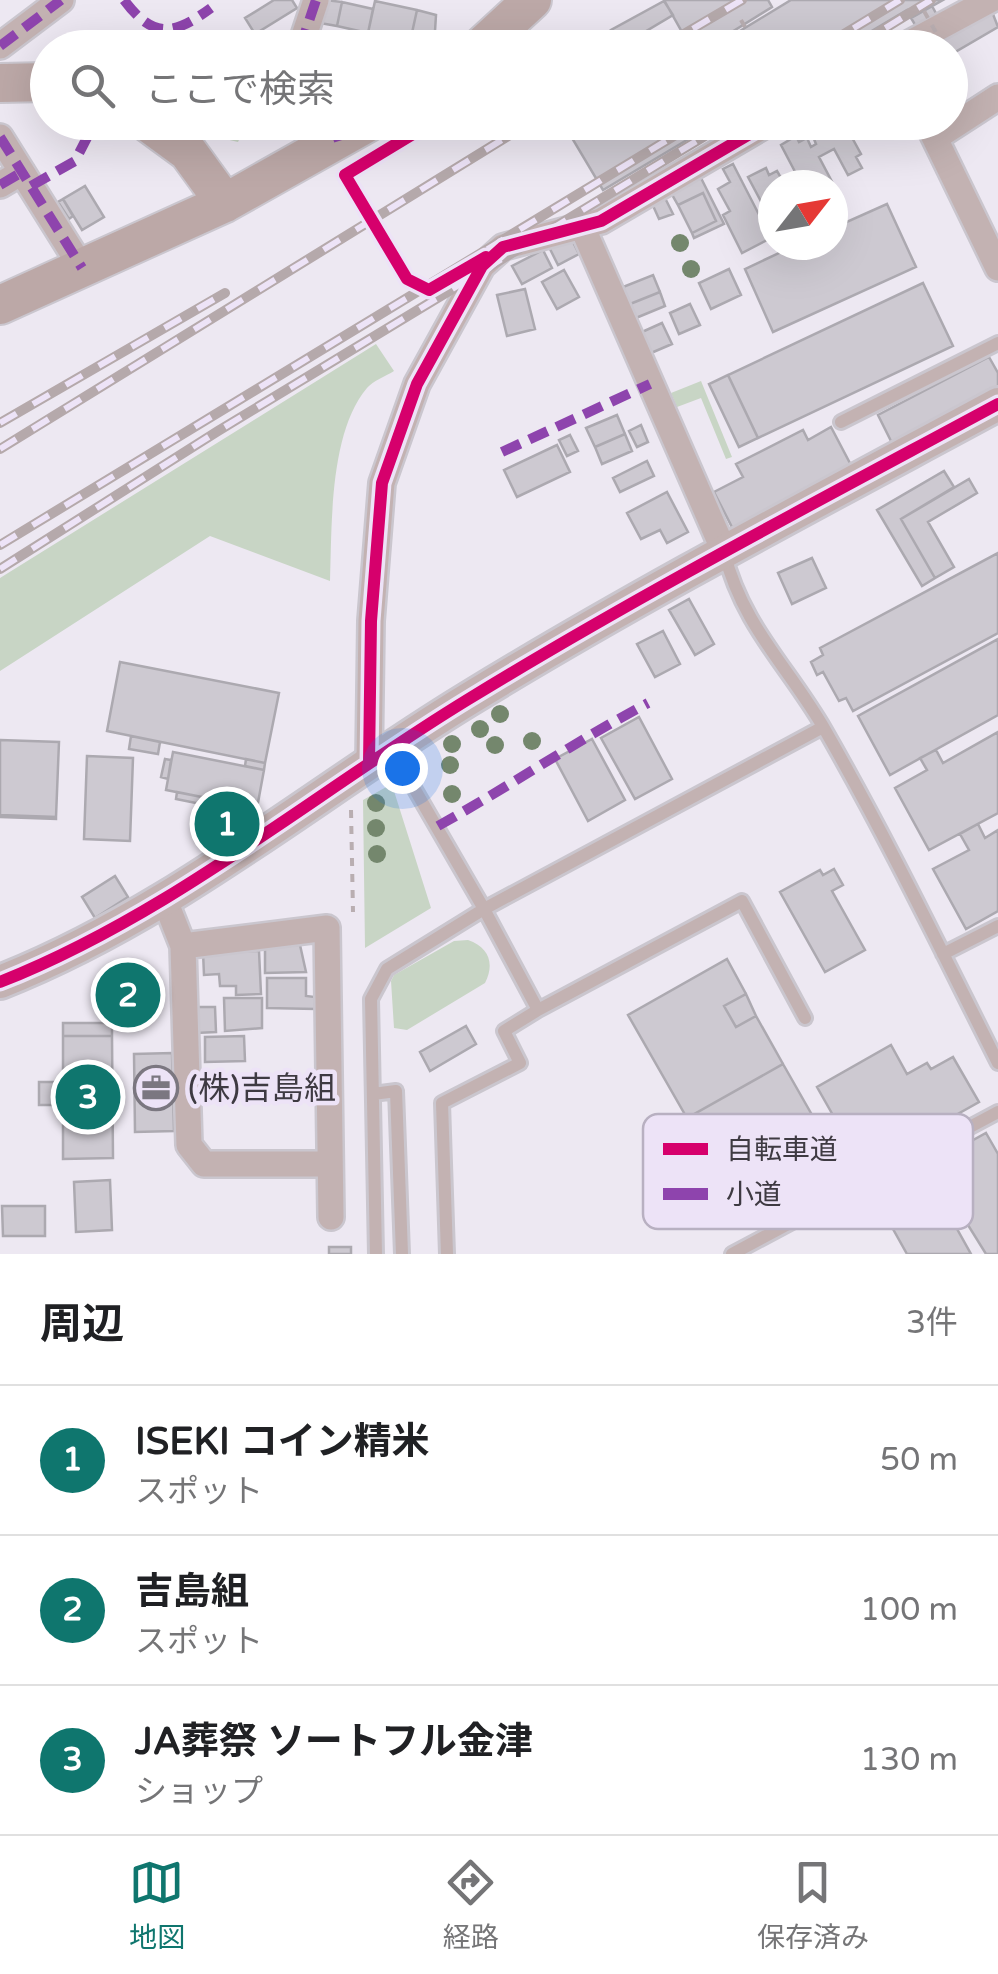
<!DOCTYPE html>
<html lang="ja">
<head>
<meta charset="utf-8">
<style>
  :root { --surface:#fff; --page:#f2f2f2; --text:#202124; --muted:#757577; --line:#e0e0e0; --accent:#0f766e }
  body { margin:0; font-family:"Varela Round","Noto Sans JP",sans-serif; background:var(--page); color:var(--text) }
  .compass { position:absolute; left:758px; top:170px; width:90px; height:90px; border-radius:50%; background:var(--surface); box-shadow:0 10px 40px #0002; rotate:59deg }
  .you { position:absolute; left:402px; top:768px; width:35px; height:35px; margin:-25px; border:8px solid #fff; border-radius:50%; background:#1a73e8; box-shadow:0 0 0 15px #1a73e833 }
  .badge { display:grid; place-items:center; width:65px; height:65px; border-radius:50%; background:var(--accent); color:#fff; font-size:32px; font-weight:700 }
  .pin { position:absolute; translate:-50% -50%; border:5px solid #fff; box-shadow:0 2px 10px #0006 }
  .list { margin:0; padding:0; list-style:none }
  h2 { display:flex; justify-content:space-between; align-items:center; height:130px; margin:0; padding:0 40px; font-size:42px }
  h2 small { font-size:32px; font-weight:400; color:var(--muted) }
  .list li { display:grid; grid-template-columns:65px 1fr auto; gap:30px; align-items:center; box-sizing:border-box; height:150px; padding:0 40px; border-top:2px solid var(--line) }
  .list b { display:block; font-size:38px; white-space:nowrap }
  .list p { margin:0; font-size:32px; white-space:nowrap; color:var(--muted) }
  .list em { font-size:32px; font-style:normal; color:var(--muted) }
  .icon { flex:none; width:55px; height:55px; fill:none; stroke:currentColor; stroke-width:2; stroke-linecap:round; stroke-linejoin:round }
  .map { position:relative; flex:none; width:998px; height:1254px; overflow:hidden }
  .search { position:absolute; background:var(--surface); box-shadow:0 10px 40px #0002; left:30px; right:30px; top:30px; height:110px; display:flex; align-items:center; gap:25px; box-sizing:border-box; padding:0 35px; border-radius:55px; color:var(--muted); font-size:38px }
  .sheet { height:580px; background:var(--surface) }
  nav { display:flex; justify-content:space-around; align-items:center; box-sizing:border-box; height:140px; border-top:2px solid var(--line); background:var(--surface); font-size:28px; color:var(--muted) }
  nav a { display:grid; justify-items:center; gap:5px }
  nav .on { color:var(--accent) }
  .map>svg:first-child { display:block }
</style>
</head>
<body>
<div class="map">
<svg width="998" height="1254" viewBox="0 0 998 1254">
  <rect width="100%" height="100%" fill="#ede8f2"/>
  <path fill="#c8d5c5" d="M194,123H241L245,127L238,142L217,137Z
    M376,344L394,371C386,376 373,381 367,388C329,433 332,526 330,581L210,536L0,671V578Z
    M701,381L732,457L726,459L701,398L677,407L671,393Z
    M388,786L394,791L431,908L365,948L363,800Z
    M468,940C489,947 495,964 485,983L407,1030L394,1028L391,981L394,975L454,941Z"/>
  <path fill="#cdc9d1" stroke="#aca9b0" stroke-width="2.5" d="M274,0H292L297,8L255,34L245,18Z
    M325,0L342,2L337,26L320,23Z
    M768,0L772,7L706,48H691L664,0Z
    M791,0H943L911,18L907,10L843,48H712Z
    M375,1L417,10L410,42L368,33Z
    M664,1L673,15L621,46L611,30Z
    M342,2L373,9L368,33L337,26Z
    M932,6L948,35L991,9L998,27L950,55V48H929L911,18Z
    M417,10L436,15L434,47L410,42Z
    M685,36L691,48H665Z
    M587,122H717L603,190L569,133Z
    M844,123L861,154L856,157L862,168L848,175L834,149L819,157L839,195L833,198V185H802L781,145L796,136L799,142L807,138L811,147L816,144L814,139Z
    M733,164L771,238L742,253L723,215L730,211L718,189L730,182L723,169Z
    M766,168L769,175L777,171L785,185H773V224L748,177Z
    M700,176L724,224L694,238L692,233L716,221L703,193L678,205L670,191Z
    M85,186L104,217L82,230L63,199Z
    M703,193L716,221L692,233L678,205Z
    M663,194L673,214L659,219L650,199Z
    M63,199L73,216L69,219L58,202Z
    M887,204L916,267L773,332L745,269L796,245H833V228Z
    M567,230L579,254L558,265L546,241Z
    M543,250L552,268L522,284L512,266Z
    M729,269L741,295L711,309L699,283Z
    M564,270L579,297L557,309L542,282Z
    M653,275L660,292L625,306L618,289Z
    M923,283L953,346L758,438L728,375Z
    M525,289L535,329L507,336L497,295Z
    M660,292L665,306L631,320L625,306Z
    M690,304L700,325L679,334L670,313Z
    M662,323L672,344L651,353L642,332Z
    M989,357L998,373V388L892,443L878,415Z
    M728,375L758,438L739,447L709,384Z
    M617,415L625,434L595,447L586,428Z
    M641,425L648,442L637,447L629,431Z
    M831,427L853,469L734,531L714,492L743,477L736,464L803,430L808,440Z
    M625,434L632,451L602,464L595,447Z
    M570,435L578,451L567,456L559,440Z
    M557,445L570,472L517,497L504,470Z
    M647,461L654,476L620,492L613,478Z
    M944,471L954,487L901,519L935,578L922,586L877,510Z
    M969,479L977,493L928,522L954,567L935,578L901,519Z
    M667,492L688,532L667,543L660,530L641,539L627,513Z
    M998,553V633L853,711L846,698L839,701L823,672L817,675L811,662L823,655L820,648Z
    M812,558L826,588L792,604L778,573Z
    M689,599L714,644L695,655L669,610Z
    M663,631L680,664L655,677L637,644Z
    M998,639V715L890,775L858,716Z
    M120,662L279,693L265,763L107,731Z
    M639,717L672,779L635,799L601,738Z
    M998,732V813L929,850L895,788L927,770L920,758L936,750L943,763Z
    M131,736L160,742L158,754L129,749Z
    M592,739L625,800L588,821L555,759Z
    M0,740L59,742L56,817L0,815Z
    M173,752L264,770L257,808L166,790Z
    M87,756L133,758L130,841L84,839Z
    M165,759L171,760L168,779L161,777Z
    M246,759L265,763L264,770L245,766Z
    M177,792L232,803L231,810L176,799Z
    M0,815L56,817V819L0,817Z
    M230,818L234,825L224,831L219,824Z
    M978,824L985,838L998,830V911L966,929L933,869L969,850L960,834Z
    M834,869L843,885L832,891L865,950L825,972L780,892L820,870L823,875Z
    M115,876L128,897L95,918L82,897Z
    M265,945H300L306,972L265,973Z
    M259,951L261,994L236,995V986H220L219,974L204,975L203,952Z
    M727,959L746,994L724,1006L736,1027L756,1016L783,1064L687,1118L628,1015Z
    M267,978H306V996L315,997V1009L267,1008Z
    M138,983L140,1007L118,1008L117,984Z
    M746,994L756,1016L736,1027L724,1006Z
    M224,998H262V1028L225,1031Z
    M196,1007H215L216,1032L196,1033Z
    M63,1023H112V1036H63Z
    M466,1026L476,1044L430,1071L420,1052Z
    M63,1036H112L113,1158L63,1159Z
    M244,1036L245,1061L205,1062V1037Z
    M891,1045L907,1074L927,1063L931,1069L953,1057L979,1102L815,1194L804,1173L851,1147L817,1087Z
    M172,1053L174,1131L135,1132L134,1054Z
    M783,1064L824,1136L758,1173L763,1181L740,1194L735,1184L697,1205L657,1135Z
    M39,1082H63V1105H39Z
    M986,1133L998,1154V1254H986L930,1164Z
    M110,1180L112,1230L76,1232L74,1182Z
    M942,1202L971,1254H907L893,1229Z
    M2,1206H45V1236H3Z
    M329,1247H351V1254H329Z"/>
  <g fill="none" stroke-linecap="round" stroke-linejoin="round">
    <defs>
      <path id="service" d="M841,422L998,343
        M724,552C743,627 788,666 825,730C887,838 942,952 998,1063
        M943,954L998,926
        M805,1018L742,901L538,1010L484,909L823,727
        M373,1094L396,1091L402,1254
        M376,1254L371,999L387,969L484,909L392,750
        M447,1254L442,1103L520,1063L504,1031L538,1010
        M732,1254L998,1112"/>
      <path id="minor" d="M0,46L61,0
        M306,48L303,39L316,0
        M901,48L990,0
        M927,122L998,268
        M0,137L82,268
        M935,138L998,97
        M0,185L22,172
        M581,224L724,551
        M369,763L371,621L382,483L417,384L482,266L503,247L601,221L770,122
        M164,898L183,946L327,928L331,1217
        M183,946L189,1145L204,1164H328"/>
      <path id="tertiary" d="M0,982C170,915 313,794 467,700C640,594 820,500 998,404"/>
      <path id="secondary" d="M480,48L532,0
        M0,83L48,82
        M147,122L188,152L225,203
        M0,305L225,203L369,122"/>
    </defs>
    <use href="#service" stroke="#cac6ce" stroke-width="18"/>
    <use href="#minor" stroke="#cac6ce" stroke-width="30"/>
    <use href="#tertiary" stroke="#cac6ce" stroke-width="38"/>
    <use href="#secondary" stroke="#cac6ce" stroke-width="42"/>
    <path stroke="#b9aeb1" stroke-width="4" stroke-dasharray="8 8" stroke-linecap="butt" d="M741,20L757,48
      M351,810L353,912"/>
    <use href="#service" stroke="#c3b2b2" stroke-width="12"/>
    <use href="#minor" stroke="#c3b2b2" stroke-width="25"/>
    <use href="#tertiary" stroke="#c3b2b2" stroke-width="32"/>
    <use href="#secondary" stroke="#bca8a7" stroke-width="38"/>
    <defs>
      <path id="rail" d="M660,48L742,0
        M821,48L900,0
        M853,48L931,0
        M0,423L225,293
        M0,449L531,122
        M0,545L697,122
        M0,569L218,431L728,122"/>
    </defs>
    <use href="#rail" stroke="#b5a9ab" stroke-width="10"/>
    <use href="#rail" stroke="#ede3f7" stroke-width="6" stroke-dasharray="19" stroke-linecap="butt"/>
    <path stroke="#b9aeb1" stroke-width="4" stroke-dasharray="8 8" stroke-linecap="butt" d="M924,11L942,43"/>
    <path stroke="#8e44ad" stroke-width="10" stroke-dasharray="20 10" stroke-linecap="butt" d="M124,0C154,40 174,35 211,8
      M0,46L61,0
      M125,48L128,40
      M306,48L303,39L316,0
      M333,122L339,141
      M0,137L82,268
      M0,185L22,172
      M31,186L75,161L95,122
      M502,452L650,384
      M438,826C510,786 576,741 648,703"/>
    <defs>
      <path id="cycleway" d="M417,122L421,129L345,175L407,279L429,290L486,257
        M369,763L371,621L382,483L417,384L482,266L503,247L601,221L770,122
        M0,982C170,915 313,794 467,700C640,594 820,500 998,404"/>
    </defs>
    <use href="#cycleway" stroke="#ede3f7" stroke-width="19"/>
    <use href="#cycleway" stroke="#d6006c" stroke-width="12"/>
  </g>
  <g fill="#74876d">
    <circle cx="680" cy="243" r="9"/>
    <circle cx="691" cy="269" r="9"/>
    <circle cx="500" cy="714" r="9"/>
    <circle cx="480" cy="729" r="9"/>
    <circle cx="532" cy="741" r="9"/>
    <circle cx="452" cy="744" r="9"/>
    <circle cx="495" cy="745" r="9"/>
    <circle cx="450" cy="765" r="9"/>
    <circle cx="452" cy="794" r="9"/>
    <circle cx="376" cy="803" r="9"/>
    <circle cx="376" cy="828" r="9"/>
    <circle cx="377" cy="854" r="9"/>
  </g>
  <defs>
    <symbol id="office-ring" viewBox="-11 -11 22 22"><circle r="9.5" fill="#ede3f7" stroke="#7b7780" stroke-width="1.5"/><path d="M-6-3h4V-5.5h4V-3h4V5H-6ZM-1-4.5V-3h2v-1.5ZM-6 0V1H6V0Z" fill="#7b7780"/></symbol>
  </defs>
  <g fill-rule="evenodd">
    <use href="#office-ring" x="131" y="1063" width="50" height="50"/>
  </g>
  <g text-anchor="middle" stroke-width="9" stroke-linejoin="round" paint-order="stroke">
    <g font-size="32" fill="#3e3a42" stroke="#ede3f7" text-anchor="start">
      <text x="188" y="1099">(株)吉島組</text>
    </g>
  </g>
  <rect x="643" y="1114" width="330" height="115" rx="15" fill="#ede3f7" stroke="#b8b0c1" stroke-width="2.5"/>
  <rect x="663" y="1143" width="45" height="12" fill="#d6006c"/>
  <rect x="663" y="1188" width="45" height="12" fill="#8e44ad"/>
  <g font-size="28" fill="#3e3a42">
    <text x="726" y="1159">自転車道</text>
    <text x="726" y="1204">小道</text>
  </g>
</svg>
<svg class="compass" viewBox="-18 -18 36 36"><path d="M0-13l5 13h-10z" fill="#e53935"/><path d="M0 13l5-13h-10z" fill="#757577"/></svg>
<div class="you"></div>
<div class="pin badge" style="left:227px;top:824px">1</div>
<div class="pin badge" style="left:128px;top:995px">2</div>
<div class="pin badge" style="left:88px;top:1097px">3</div>
<div class="search"><svg class="icon" aria-label="search" viewBox="0 0 24 24"><circle cx="10" cy="10" r="6"/><path d="M15 15l6 6"/></svg>ここで検索</div>
</div>
<section class="sheet">
<h2>周辺<small>3件</small></h2>
<ul class="list">
<li><span class="badge">1</span><div><b>ISEKI コイン精米</b><p>スポット</p></div><em>50 m</em></li>
<li><span class="badge">2</span><div><b>吉島組</b><p>スポット</p></div><em>100 m</em></li>
<li><span class="badge">3</span><div><b>JA葬祭 ソートフル金津</b><p>ショップ</p></div><em>130 m</em></li>
</ul>
</section>
<nav>
<a class="on"><svg class="icon" aria-label="map" viewBox="0 0 24 24"><path d="M3 6l6-2 6 2 6-2v14l-6 2-6-2-6 2zM9 4v14M15 6v14"/></svg>地図</a>
<a><svg class="icon" aria-label="directions" viewBox="0 0 24 24"><path d="M12 3l9 9-9 9-9-9zM9 14v-3h6M13 9l2 2-2 2"/></svg>経路</a>
<a><svg class="icon" aria-label="saved" viewBox="0 0 24 24"><path d="M7 4h10v16l-5-4-5 4z"/></svg>保存済み</a>
</nav>
</body>
</html>
